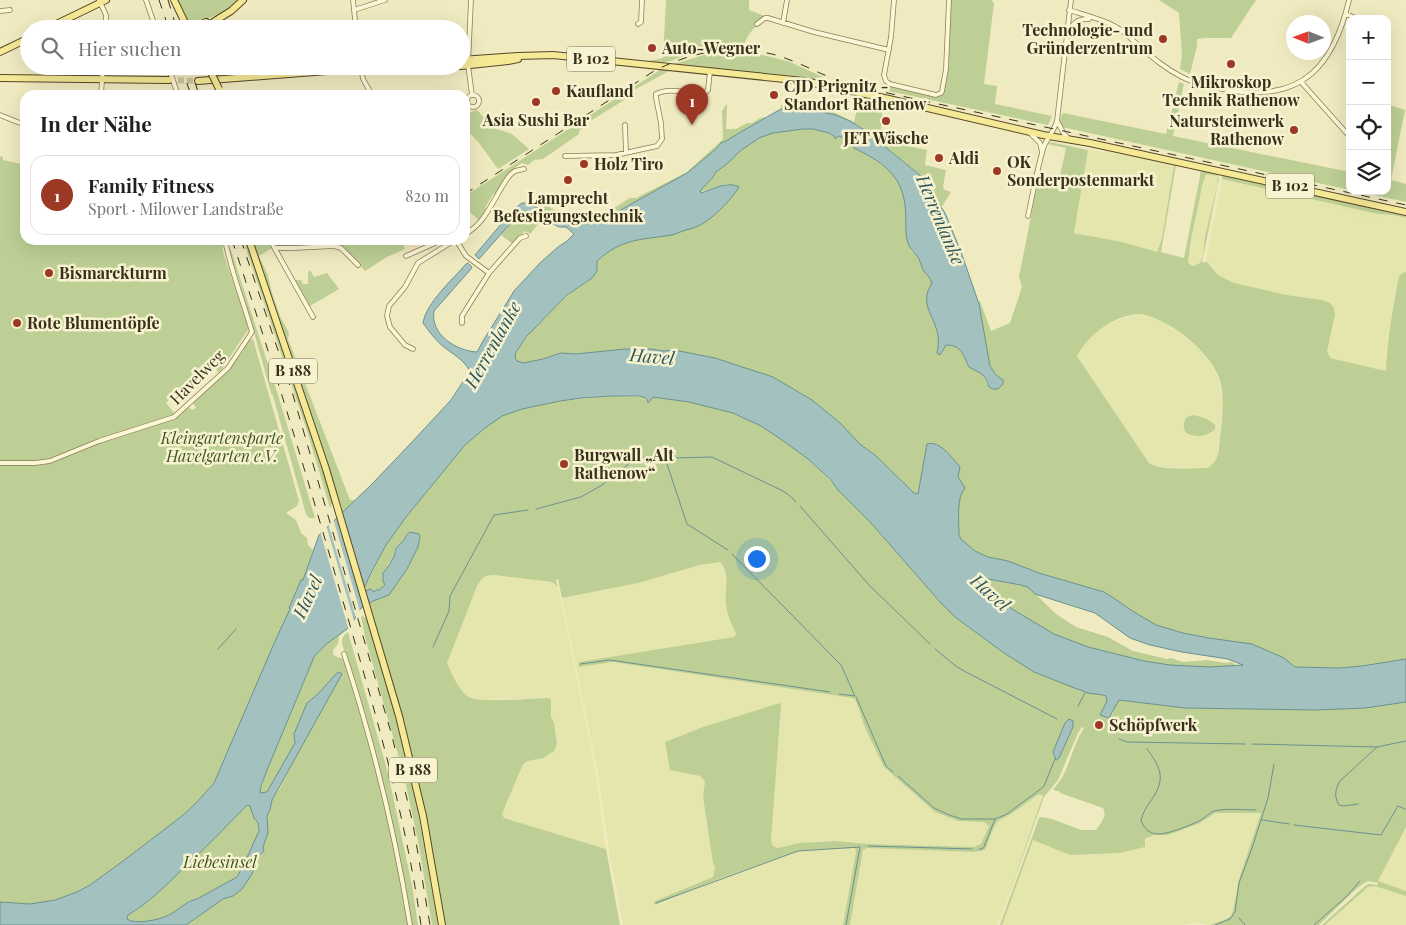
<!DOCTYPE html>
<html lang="de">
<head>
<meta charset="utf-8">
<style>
  :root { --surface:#fff; --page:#f6f6f6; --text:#202124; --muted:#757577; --line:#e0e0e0; --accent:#9d3824 }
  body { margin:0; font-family:"Playfair Display",serif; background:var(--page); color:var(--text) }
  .controls { position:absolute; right:15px; top:15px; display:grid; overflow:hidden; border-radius:10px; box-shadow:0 5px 20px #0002 }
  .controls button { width:45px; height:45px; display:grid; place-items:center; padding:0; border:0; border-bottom:1px solid var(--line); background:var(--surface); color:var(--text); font:25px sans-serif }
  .compass { position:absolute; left:1286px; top:15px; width:45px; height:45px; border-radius:50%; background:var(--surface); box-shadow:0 5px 20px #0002; rotate:271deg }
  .you { position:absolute; left:756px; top:558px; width:18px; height:18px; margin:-12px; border:4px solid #fff; border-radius:50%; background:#1a73e8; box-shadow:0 0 0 8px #1a73e833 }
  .badge { display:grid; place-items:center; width:32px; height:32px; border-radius:50%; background:var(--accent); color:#fff; font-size:16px; font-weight:700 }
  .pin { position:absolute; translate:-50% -41px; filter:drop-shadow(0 1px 2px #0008) }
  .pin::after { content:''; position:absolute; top:26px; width:18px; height:15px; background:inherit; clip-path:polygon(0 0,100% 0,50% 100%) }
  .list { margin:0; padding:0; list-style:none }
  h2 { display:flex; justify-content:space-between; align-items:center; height:65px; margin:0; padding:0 20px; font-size:21px }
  h2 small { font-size:16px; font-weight:400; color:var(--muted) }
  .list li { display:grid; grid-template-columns:32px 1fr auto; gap:15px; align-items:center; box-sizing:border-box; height:80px; margin:0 10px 10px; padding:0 10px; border:1px solid var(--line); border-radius:15px }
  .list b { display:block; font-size:19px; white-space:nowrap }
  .list p { margin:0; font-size:16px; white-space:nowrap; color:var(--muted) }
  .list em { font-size:16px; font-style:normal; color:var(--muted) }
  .icon { flex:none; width:28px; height:28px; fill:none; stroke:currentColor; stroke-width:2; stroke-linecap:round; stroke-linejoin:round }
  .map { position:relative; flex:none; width:1406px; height:925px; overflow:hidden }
  .search { position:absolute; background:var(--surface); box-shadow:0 5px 20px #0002; left:20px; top:20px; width:450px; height:55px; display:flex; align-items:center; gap:12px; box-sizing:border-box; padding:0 18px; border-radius:28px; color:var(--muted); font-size:19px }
  .panel { position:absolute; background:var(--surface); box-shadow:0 5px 20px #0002; left:20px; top:90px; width:450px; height:155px; border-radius:15px }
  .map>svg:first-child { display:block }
</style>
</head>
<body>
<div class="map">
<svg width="1406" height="925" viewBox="0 0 1406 925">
  <rect width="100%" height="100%" fill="#f0eac0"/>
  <path fill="#e5e6ad" d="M1088,150L1128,155L1174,165L1162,238L1157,252L1122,242L1074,233Z
    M1205,174L1218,176L1219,179L1205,236L1203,256L1200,263L1193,266L1188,262L1190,251L1194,221Z
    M1222,179L1378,214L1393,215L1406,218V272L1402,273L1399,276L1389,330L1386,351V371L1331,358L1327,352L1335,319V310L1311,298L1287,295L1234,283L1218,275L1209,266L1206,261L1207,253Z
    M1141,314L1155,317L1162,321L1196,346L1210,362L1219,378L1222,405L1219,445L1216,461L1214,464L1211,467L1207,468L1162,467L1150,464L1077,355L1093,335L1103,327L1123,318Z
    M720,562L723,565L726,577V603L729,615L736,634L734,637L579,662V667L613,662L852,698L855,699L860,709L865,728L884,767L935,812L958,821L984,822L987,824L989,825L987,831L981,844L974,847L868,844L836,841L799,843L778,848L773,846L771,841L781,704L703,727L665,742L670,770L700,776L705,781L703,797L713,863L715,868L713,877L655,901L654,905H658L721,878L798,851L806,850L855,848L856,852L843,925H623L610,857L597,768L562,598L638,583L700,565Z
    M487,575L552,582L558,587L595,768L606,849L504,818L502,814L523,764L528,761L543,758L554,751L557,744L551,717V700L548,698L480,700L468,698L461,689L446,663L477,586L483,577Z
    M1039,794L1044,796L997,925H850L863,850L867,848L974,852L983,851L986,848L994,827L998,821L1011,814Z
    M1221,812L1261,813L1239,879L1233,911L1230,917L1224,920L1210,925L1197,923L1180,925H1002L1033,839L1070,855L1145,847V842L1147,838L1154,835H1158L1200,823L1210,815Z
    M1406,827V891L1378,881Z
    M1371,886H1375L1406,896V925H1325L1365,889Z"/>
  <path fill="#bdcf94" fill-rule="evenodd" d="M178,0H240L224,12L206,19L205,21L193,25L187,21Z
    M666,0H749V10L767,17C764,21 761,22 757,26C749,32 746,39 743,48C725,48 709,49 692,53C679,57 668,64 654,63L655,61H648L663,58Z
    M950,0H991L994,3L984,84L997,86L995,104L1052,116L1048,125L879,89L881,84L935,96L939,95L948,69Z
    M1159,0H1256L1231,38H1205L1197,39V46L1190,74L1180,69L1182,55L1179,13Z
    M735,52L762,55L775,58L790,62L838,84V86L806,77L671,65L704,55Z
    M660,70L669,71L634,90L626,99L587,123L588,125L579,131V134L543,159L534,160L528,165L522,163C509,171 503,183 495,195L493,194L485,208L486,209L479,220L468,211L465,212V196Z
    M1179,82L1184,84L1173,136L1350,172V190L1062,127C1059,123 1060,118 1063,113L1166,134Z
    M860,96L883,102L881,129L905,135L903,145L927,150L925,165L946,170L943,187L945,190L951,192L941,208C934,197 928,185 920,175C912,167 902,160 893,153C855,121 832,106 781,109V105L825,108L854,122Z
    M1387,104L1405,110L1391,180L1406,184V202L1354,191H1387Z
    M726,105H727L726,129H736L747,123H752L760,118L766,117L726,141L721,143L716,149L687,173L599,222L592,223L585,228L544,210V204L567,217L591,218L594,213H606L630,198H636L687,172L723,139L722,111Z
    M477,110L490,124L494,128L512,134L529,149L498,169L479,143L465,128V114Z
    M803,129C815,129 826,130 835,137C842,135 847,139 853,143L854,148L867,154L892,172L903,190L906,206V235L909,246L912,252L918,256L923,269L930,277L932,283L927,301L929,312L936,326L938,335L939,341L937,351L942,353L944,347L946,345C962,345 963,355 969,367C978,371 986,374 987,385L1001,378C980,366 986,322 977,301H980L991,331L1010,323L1022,287L1019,277L1038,181L1058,185L1066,148L1047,144L1050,142L1088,150L1074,233L1122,242L1157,252L1162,238L1174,165H1176L1161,252L1184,258L1201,171L1218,175L1217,189L1202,262L1205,263L1206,261L1218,275L1234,283L1287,295L1322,300L1330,303L1334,308L1335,315L1327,352L1331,358L1334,359L1386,371C1387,339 1393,308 1399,276L1402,273L1406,272V659L1362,666L1339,668L1295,667L1284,658L1216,640L1183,633L1156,625L1134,612L1115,599L1104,592L1039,573L1008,561L988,557L975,551L961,539L959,535C959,523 956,497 964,488L958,477L959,471L935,444L931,443L927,444L918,494L914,493L875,455L861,445L812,400L773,377L715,358L674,350L663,351L651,349H625L576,354L561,353L543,359L524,363L517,361L515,358L516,352L533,329L568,295L592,278L597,261L605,254L617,246L626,242L676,233L706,222L726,204L728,184L700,192L701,189L713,177L716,172L728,163L740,151L759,138L773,133ZM1206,174L1218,176L1219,179L1205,236L1203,256L1200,263L1193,266L1191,265L1188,262C1190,245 1193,228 1197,212C1200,199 1201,186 1206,174ZM1141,314C1169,319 1208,350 1219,377C1225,394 1222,421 1220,438C1219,449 1219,463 1207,468C1193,468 1160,471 1149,463L1077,356C1089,334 1115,314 1141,314Z
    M0,156L3,157V160L25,165V240H222L223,252L249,329C238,343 230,359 219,373L215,368L206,376L204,374L193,385L188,380L166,403L175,414L172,416L174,420L189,407L192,410L196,408L193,403L228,370L244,350L243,348L249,340L253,339L299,501L297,506L286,513L296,520L301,533L307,538L308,545L313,550L303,581L296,591L289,608L290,609L214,783L197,802L182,816L123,861L90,885L77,892L55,900L30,904L0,902V465H42L50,463L71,454V451L44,461H0Z
    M1222,175L1406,216V218L1393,215L1378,214L1222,179Z
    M523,212L547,221L555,226L542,220L530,234L525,231L513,244L501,235L518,215Z
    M226,240L232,253L278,395L315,518H309L306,514L273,396L271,393L243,293L240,288L241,287Z
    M243,240H246L264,296L311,432L333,501L330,508L308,434Z
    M252,240H267L272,248L259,256L268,275L272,293L280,316L289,333L288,339L350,500H356L343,512L340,501L339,500C312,413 280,327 252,240Z
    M273,240H402L405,249L387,257L365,271L342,247H280L276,245Z
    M310,270L314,277L327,273L339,289L310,306L295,280H301L303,284H307L308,283V272Z
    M611,396L644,397L647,402L650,401V399L653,397L689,402L733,413L761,426L782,440L808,459L831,481L837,489L871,523L941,603L955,617L1004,653L1034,672L1082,689L1106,696L1107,701L1100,715L1107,718L1112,715L1118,700L1185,708L1316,710L1365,708L1406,702V827L1378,881L1406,891V896L1375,886L1368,887L1325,925H1322L1365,886L1369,884L1377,885L1378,883C1374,882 1370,881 1366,882C1357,886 1329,916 1319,925H1210L1224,920L1230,917L1233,911L1239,879L1261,813H1215L1200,823L1168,835H1154L1145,839V847L1119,853L1070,855L1033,840L1002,925H1000L1039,818L1041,817L1052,819L1081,830H1096C1100,824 1108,816 1103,808L1060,793L1059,791H1056L1053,789C1068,776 1072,746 1084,728L1082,727L1078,733L1058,780L1044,797L998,925L1043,796L1039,794L1011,814L998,821L994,827L985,850L974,852L867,848L863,850L850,925H843L856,852L855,848L806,850L798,851L721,878L655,905L654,903L655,901L713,877L715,868L713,863L703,797L705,781L700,776L670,770L665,742L703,727L780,703L781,705L771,841L773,846L778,848L799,843L836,841L868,844L974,847L981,844L989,826L984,822L958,821L935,812L884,767L865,728L859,709L855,699L852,698L613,662L579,667V662L734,637L736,634C732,625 727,615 726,604C724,591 731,573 720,562L700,565L638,583L562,598L558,579L556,580L558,587L552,582L494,575C484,575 482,578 477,586L447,663C452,674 458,688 467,696C476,704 534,698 549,698L551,700V717L554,723L557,744L554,751L543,758L528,761L523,764L502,814L504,818L606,849L620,925H444L440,900L376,626L370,603L380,597L389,595L407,569L418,547L406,535L404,540L394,551L395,555C393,558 389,562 388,565C383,577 390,586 375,592L370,589L366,591L365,586L386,545L406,517L465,445L485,428L501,416L522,409L560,401ZM1070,719L1073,721V727L1059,758L1055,759L1053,752L1065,723Z
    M1193,415C1201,417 1210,419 1215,425V429C1207,437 1196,438 1186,433C1183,427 1183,422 1187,417Z
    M988,579L1021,585L1028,587L1056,614L1076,627L1108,637L1133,651L1167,659L1171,658L1183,662L1207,660L1225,663L1232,662L1238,667C1215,667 1192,668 1169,665C1134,661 1088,649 1055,635C1029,623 1005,604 983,585V580Z
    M361,616L367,618L395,714L411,775L420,822L438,925H432L418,841L404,776L365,637Z
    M347,629L339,636L338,644L333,650V654C337,658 342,659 347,658C344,647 337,640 348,632L388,773L412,885L418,925H411L402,889L408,925H186L223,899L233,896L263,852V847L268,833L267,816L270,810L272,800L281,786L336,674L318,694L307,703L294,734L295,743L267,793L262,794L260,792L265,775L314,657L325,645Z
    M247,805L250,806L255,820L258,823V835L244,864L237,877L197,899C186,901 179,910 169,915C160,920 134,925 127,919L128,915L137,910L160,891Z"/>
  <path fill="#a3c2bf" stroke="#6a918e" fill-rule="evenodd" d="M781,109L808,110L822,112L836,115L852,122L864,130L920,175L945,213L961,252L979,304L990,366L996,375L1003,380V384L998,389C985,390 990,383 984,376C980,372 974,370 969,367C963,355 962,345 946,345L940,355L937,353C939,343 939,335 935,325C931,314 925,307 927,294C928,290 930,287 932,283C930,277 927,275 923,270C921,266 920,259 917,256C913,251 910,249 908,243C904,231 907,218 905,205C901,173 880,161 854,148L853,143L839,136L835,139V137L829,133L813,129H803L773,133L759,138L740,151L728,163L716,172L713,177L700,191L701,193C713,189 728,181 739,187C731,200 712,220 698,226C693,229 688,229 683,231C679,232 676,234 672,235C641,240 622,238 597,261V271L592,278L567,295L527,336L516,352L515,358L517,361L524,363L543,359L561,353L576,354L625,349H651L663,351L674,350L715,358L773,377L812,400L840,423L861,445L875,455L914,493L918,494L927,444C940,440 952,458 960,467L958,477L965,488C956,497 959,523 959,535L961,539L975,551L988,557L1008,561L1039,573L1104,592L1115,599L1134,612L1156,625L1183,633L1209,638L1252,644L1284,658L1295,667L1339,668L1362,666L1406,659V702L1365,708L1316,710L1185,708L1119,700L1109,718L1100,715L1107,701L1106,696C1099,693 1091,695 1085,692C1082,691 1080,689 1077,689L1034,672L1004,653L955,617L941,603L871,523L837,489L831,480L808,459L782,440L761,426L733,413L689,402L653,397L648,403L646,398L640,396H611L582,398L560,401L522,409L502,416L485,428L465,445L406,517L386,545L371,573L364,588L366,591L370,589L374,592L376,590H379L385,585L383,581V573C388,568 391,561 395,555C394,548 398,547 402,542C406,539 405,535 410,532L419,534L420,536L418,547L407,569L389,595L373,601L360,609L353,622L347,629L325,645L314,657L265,775L261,786L260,793L267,792L295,743L294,734L307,703L318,694L336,674L339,672L342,674L272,800L270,810L267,816L268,833L263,847L264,851L259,856L252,874L242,889L233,896L223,899L186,925H0V902L30,904L55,900L77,892L90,885L123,861L182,816L197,802L214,783L276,639L290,609L289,608L301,580H303L319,535L373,483L413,441L451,400L470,371C462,358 455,356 444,347C435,340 429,331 423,323C426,303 453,279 466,264L468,263L472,267L471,269L434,311C430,335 457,351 477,352L483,341L514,291L540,263L558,247L567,241L574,234L566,227H559L547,221L523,212L518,215L479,259L475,255L513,210L522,203H526L578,225L599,222L687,173L716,149L721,143L726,141C744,130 763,119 781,109ZM988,579L1021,585L1028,587L1035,594L1095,613L1130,638L1150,645L1182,652L1228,659L1243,665L1210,667L1170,665L1144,661L1088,647L1054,634L1012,609L983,585V580ZM247,805L250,806L254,818L258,823L259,831L244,864L237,877L197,899C186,901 179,910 169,915C160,920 134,925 127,919L128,915C149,903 166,885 184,868C205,848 226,827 247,805Z
    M1069,719L1073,721V727L1059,758L1056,760L1053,752L1065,723Z"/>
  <path fill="#f0eac0" d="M333,518L361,615L357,621L328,523Z
    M326,525L355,624L349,631L320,531Z"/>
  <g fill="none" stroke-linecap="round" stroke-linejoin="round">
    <path stroke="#6a918e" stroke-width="1" d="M674,458L712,457L781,490L789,495L796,502
      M666,461L687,524L728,550
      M800,506L869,585L930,644
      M536,509L581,497L602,485L636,458L664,455
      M732,554L841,665L855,696L839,694
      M433,647L449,611L450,596L494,515L528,510
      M218,649L236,629
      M935,649L957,667L966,672L1057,719
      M580,664L610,660L830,692
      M856,697L886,766L893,772
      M1078,706L1085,693
      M1119,739L1127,742L1245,744
      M1252,744L1377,747L1340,781C1335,789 1334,797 1339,805L1344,806L1358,804
      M1377,747L1406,741
      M1147,749C1159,765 1166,777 1154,796C1148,806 1145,807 1141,820C1148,840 1164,834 1180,829C1187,826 1194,824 1201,820C1206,817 1209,813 1214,811C1227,808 1243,810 1256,810
      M898,776L934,808L949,815L962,819H995L1007,814L1042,788L1044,786L1055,759
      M1262,820L1289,824
      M1294,825L1381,835L1398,806L1405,809
      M868,846L972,849
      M979,849H982L984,847L995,819
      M656,903L798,851L860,847L846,925
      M1239,918L1245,925
      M1215,925L1230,919L1235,912L1239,883L1252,848L1268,798L1274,764
      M1314,925L1347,896L1360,881"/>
    <path stroke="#cbc59f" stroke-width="6" stroke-dasharray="6 3" stroke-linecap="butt" d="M169,80L198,81"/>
    <defs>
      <path id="minor" d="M99,0L106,15V29
        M146,0L156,29
        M353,0L356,29
        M471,0L468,65L472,95
        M894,0L891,37L884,75L886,81L890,84L936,95L941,93L942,91L946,69L949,0
        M354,10L385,0
        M1069,10C1088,16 1110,21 1125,33C1130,37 1134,42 1139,46C1153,58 1166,69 1182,77C1198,85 1216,88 1233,91C1304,101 1334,64 1349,0
        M0,11L10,10
        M1346,14L1358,19
        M783,23L787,0
        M638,24L641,22L642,0
        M757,24L765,18H768L814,32L889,50
        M1068,33C1072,23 1078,18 1089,19
        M168,66L178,95
        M361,68L363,79L372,95
        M1301,82L1350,137
        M467 101a6 6 0 1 1 12 0a6 6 0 1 1-12 0Z
        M101,95L103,66
        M0,115L25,125
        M1057,121L1064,134L1068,138
        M625,125L626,153
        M1030,133L1040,143L1042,152
        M565,156L616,155L657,146L662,139L661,123L656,98V94C671,86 690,95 705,93L708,90L710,71
        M1028,216C1033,193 1037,169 1044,146C1048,137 1054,131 1057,121L1071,0
        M465,234C487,223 495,194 510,175L515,171L524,169
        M270,240L313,317
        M456,240L466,256L489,273
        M275,248H294L334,246L341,248L358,265
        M406,256L442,240
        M462,323V316L489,273L520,238L526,236
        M413,349L405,345L390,327L387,316L389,306L405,287L418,263L455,240
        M0,463H35L50,461L99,441L174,417L228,368L252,332C243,301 231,271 225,240
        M344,654C373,742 395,833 410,925"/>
      <path id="primary" d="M174,0L188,29
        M46,29L106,0
        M191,29L206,22
        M202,29L231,11L243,0
        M0,52L29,38
        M461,60L518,56L553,55L804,81L889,99L1043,135L1090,143L1406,212
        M398,66L430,68L454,66
        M461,66L508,61L518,59
        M0,78L169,80
        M198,81L391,66
        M249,240L326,469L399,716L423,816L442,925"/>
    </defs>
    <use href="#minor" stroke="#8b7c57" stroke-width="5.5"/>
    <use href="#primary" stroke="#58482c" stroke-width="8"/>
    <use href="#minor" stroke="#fbf6d4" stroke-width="4"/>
    <use href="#primary" stroke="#f6e996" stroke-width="6"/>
    <path stroke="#39301c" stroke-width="1" stroke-dasharray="9 9" stroke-linecap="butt" d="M159,0L169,29
      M168,0L177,29
      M181,66L191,95
      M190,66L199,95
      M465,194L654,71C693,51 733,44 776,55C792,60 807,67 822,74C837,80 853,85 869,89L1406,205
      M232,240C271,356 306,473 340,591C372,701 405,811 421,925
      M241,240L293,395L392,736L413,824L430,925"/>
    <defs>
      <path id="primary-bridge" d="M209,68L219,89"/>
    </defs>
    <use href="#primary-bridge" stroke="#58482c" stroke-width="8" stroke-linecap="butt"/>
    <use href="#primary-bridge" stroke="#f6e996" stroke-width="6"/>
  </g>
  <g fill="#9d3824" stroke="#f7f3d0" stroke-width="2">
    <circle cx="1163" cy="39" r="5"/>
    <circle cx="652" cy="48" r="5"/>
    <circle cx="1231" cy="64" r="5"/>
    <circle cx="556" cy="91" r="5"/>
    <circle cx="774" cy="95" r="5"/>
    <circle cx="536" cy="102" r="5"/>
    <circle cx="886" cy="121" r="5"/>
    <circle cx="1294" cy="130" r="5"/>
    <circle cx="939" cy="158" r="5"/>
    <circle cx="584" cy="164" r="5"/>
    <circle cx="997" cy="171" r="5"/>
    <circle cx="568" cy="180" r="5"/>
    <circle cx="49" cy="273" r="5"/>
    <circle cx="17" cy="323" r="5"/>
    <circle cx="564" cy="464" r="5"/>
    <circle cx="1099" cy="725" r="5"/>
  </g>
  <g text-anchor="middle" stroke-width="5" stroke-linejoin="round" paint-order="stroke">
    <g fill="#f7f3d0" stroke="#726a52" stroke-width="1">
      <rect x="567" y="46.5" width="48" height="25" rx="4"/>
      <rect x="1266" y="173.5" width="48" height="25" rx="4"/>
      <rect x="269" y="358.5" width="48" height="25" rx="4"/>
      <rect x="389" y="757.5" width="48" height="25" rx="4"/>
    </g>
    <g font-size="15" font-weight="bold" fill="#39301c">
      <text x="591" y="64">B 102</text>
      <text x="1290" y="191">B 102</text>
      <text x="293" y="376">B 188</text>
      <text x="413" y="775">B 188</text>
    </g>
    <g font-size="16" font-weight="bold" fill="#39301c" stroke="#f7f3d0" text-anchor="start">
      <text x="1153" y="36" text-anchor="end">Technologie- und<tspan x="1153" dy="18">Gründerzentrum</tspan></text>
      <text x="662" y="54">Auto-Wegner</text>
      <text x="1231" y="88" text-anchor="middle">Mikroskop<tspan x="1231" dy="18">Technik Rathenow</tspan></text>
      <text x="784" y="92">CJD Prignitz -<tspan x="784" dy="18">Standort Rathenow</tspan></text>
      <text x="566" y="97">Kaufland</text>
      <text x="536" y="126" text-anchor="middle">Asia Sushi Bar</text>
      <text x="1284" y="127" text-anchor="end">Natursteinwerk<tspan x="1284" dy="18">Rathenow</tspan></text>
      <text x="886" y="144" text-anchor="middle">JET Wäsche</text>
      <text x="949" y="164">Aldi</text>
      <text x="1007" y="168">OK<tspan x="1007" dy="18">Sonderpostenmarkt</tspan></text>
      <text x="594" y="170">Holz Tiro</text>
      <text x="568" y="204" text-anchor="middle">Lamprecht<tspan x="568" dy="18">Befestigungstechnik</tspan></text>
      <text x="59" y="279">Bismarckturm</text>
      <text x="27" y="329">Rote Blumentöpfe</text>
      <text x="574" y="461">Burgwall „Alt<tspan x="574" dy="18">Rathenow“</tspan></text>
      <text x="1109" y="731">Schöpfwerk</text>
    </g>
    <g font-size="16" fill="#39301c" stroke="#f7f3d0">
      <text transform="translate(197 377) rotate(-45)" y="6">Havelweg</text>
    </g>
    <g font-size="16" font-style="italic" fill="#405722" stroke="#f7f3d0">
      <text x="222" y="444">Kleingartensparte<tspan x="222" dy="18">Havelgarten e.V.</tspan></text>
      <text x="220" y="868">Liebesinsel</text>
    </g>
    <g font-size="18" font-style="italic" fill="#2b555a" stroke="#f7f3d0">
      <text transform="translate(940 220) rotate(67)" y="6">Herrenlanke</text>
      <text transform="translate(493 345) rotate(-61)" y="6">Herrenlanke</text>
      <text transform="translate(652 357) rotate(5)" y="6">Havel</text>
      <text transform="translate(990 593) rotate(42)" y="6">Havel</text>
      <text transform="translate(308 597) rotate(-65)" y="6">Havel</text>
    </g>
  </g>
</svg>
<div class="controls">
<button>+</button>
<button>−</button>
<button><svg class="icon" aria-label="locate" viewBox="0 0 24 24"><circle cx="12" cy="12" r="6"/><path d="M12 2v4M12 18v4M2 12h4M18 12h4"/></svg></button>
<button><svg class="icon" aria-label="layers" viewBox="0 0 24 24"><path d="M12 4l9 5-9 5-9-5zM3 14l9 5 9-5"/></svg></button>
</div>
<svg class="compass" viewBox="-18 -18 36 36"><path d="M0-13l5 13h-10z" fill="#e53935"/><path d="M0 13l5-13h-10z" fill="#757577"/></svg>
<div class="you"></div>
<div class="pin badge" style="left:692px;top:125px">1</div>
<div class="search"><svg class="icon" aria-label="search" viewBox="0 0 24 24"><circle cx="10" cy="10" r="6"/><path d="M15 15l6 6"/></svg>Hier suchen</div>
<section class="panel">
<h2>In der Nähe<small></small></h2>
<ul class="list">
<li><span class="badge">1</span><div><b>Family Fitness</b><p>Sport · Milower Landstraße</p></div><em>820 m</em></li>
</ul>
</section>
</div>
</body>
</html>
